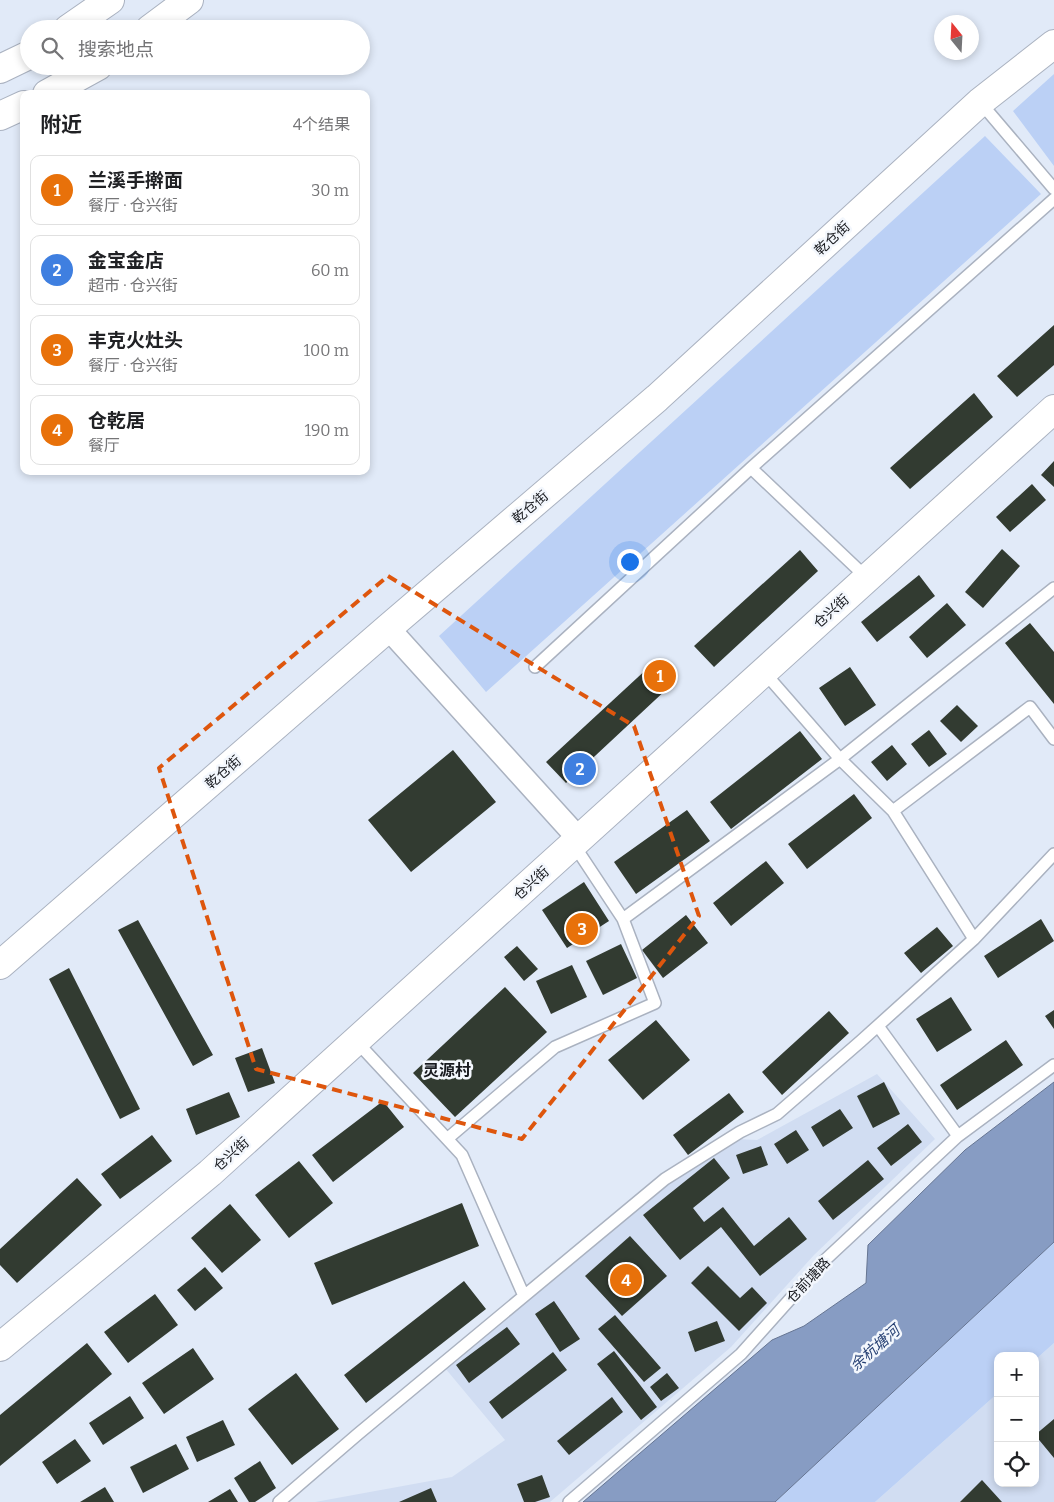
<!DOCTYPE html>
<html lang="zh">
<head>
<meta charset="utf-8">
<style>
  :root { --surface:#fff; --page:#f2f2f2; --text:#202124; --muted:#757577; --line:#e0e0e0; --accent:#b45309 }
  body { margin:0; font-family:Bitter,"Noto Sans SC",serif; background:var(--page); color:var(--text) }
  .controls { position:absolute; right:15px; bottom:15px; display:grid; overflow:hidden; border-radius:10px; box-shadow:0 2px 8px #0003 }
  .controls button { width:45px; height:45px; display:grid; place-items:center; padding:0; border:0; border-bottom:1px solid var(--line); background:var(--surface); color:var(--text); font:25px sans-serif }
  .compass { position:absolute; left:934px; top:15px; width:45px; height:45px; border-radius:50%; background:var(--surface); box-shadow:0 2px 8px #0003; rotate:342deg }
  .you { position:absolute; left:629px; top:561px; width:18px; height:18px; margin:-12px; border:4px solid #fff; border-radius:50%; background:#1a73e8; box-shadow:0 0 0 8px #1a73e833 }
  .badge { display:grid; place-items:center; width:32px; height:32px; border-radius:50%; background:var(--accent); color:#fff; font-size:16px; font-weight:700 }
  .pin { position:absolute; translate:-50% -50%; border:2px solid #fff; box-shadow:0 1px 5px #0006 }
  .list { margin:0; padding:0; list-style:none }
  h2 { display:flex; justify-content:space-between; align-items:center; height:65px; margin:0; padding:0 20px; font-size:21px }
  h2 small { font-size:16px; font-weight:400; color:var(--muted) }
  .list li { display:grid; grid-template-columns:32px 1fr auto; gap:15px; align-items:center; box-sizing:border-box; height:70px; margin:0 10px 10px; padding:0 10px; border:1px solid var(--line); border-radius:10px }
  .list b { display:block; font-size:19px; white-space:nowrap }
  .list p { margin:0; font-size:16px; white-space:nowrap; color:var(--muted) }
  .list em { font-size:16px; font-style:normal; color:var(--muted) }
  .icon { flex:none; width:28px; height:28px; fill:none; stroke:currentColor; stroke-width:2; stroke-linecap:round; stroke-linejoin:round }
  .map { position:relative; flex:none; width:1054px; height:1502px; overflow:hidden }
  .search { position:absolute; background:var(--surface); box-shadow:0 2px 8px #0003; left:20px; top:20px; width:350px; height:55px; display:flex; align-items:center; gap:12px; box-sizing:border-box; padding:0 18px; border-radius:28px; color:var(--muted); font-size:19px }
  .panel { position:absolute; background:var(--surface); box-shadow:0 2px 8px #0003; left:20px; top:90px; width:350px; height:385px; border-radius:10px }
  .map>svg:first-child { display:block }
</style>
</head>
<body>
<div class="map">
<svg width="1054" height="1502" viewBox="0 0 1054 1502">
  <rect width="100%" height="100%" fill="#e1eaf8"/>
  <path fill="#d1ddf2" d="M877,1074L935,1139L814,1255L731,1347L550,1502H315L452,1477L505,1440L440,1362L702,1158L737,1139L757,1140Z
    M1054,1343V1502H875L998,1393V1483H1035V1360Z"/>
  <path fill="#bbd0f5" d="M1054,74V166L1013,111Z
    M985,136L1041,194L486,692L439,636Z
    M1054,1242V1343L1035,1360V1356H998V1393L875,1502H775Z"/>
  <path fill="#879cc3" stroke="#667592" d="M1054,1082V1242L775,1502H583L772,1340L804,1326L866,1283L868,1245L965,1150Z"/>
  <path fill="#323b31" d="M1054,325V365L1017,397L997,376Z
    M974,393L993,417L910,489L890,468Z
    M1054,461V487L1041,475Z
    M1032,484L1046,500L1010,532L996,517Z
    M1002,549L1020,566L983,608L965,592Z
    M800,550L818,571L714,667L694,646Z
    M919,575L935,596L877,642L861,622Z
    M947,603L966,625L927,658L909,637Z
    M1030,623L1054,652V704L1005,643Z
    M650,666L669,687L566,783L546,762Z
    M850,667L876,705L845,726L819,688Z
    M957,705L978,726L961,742L940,721Z
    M929,730L947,754L929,767L911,744Z
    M800,731L822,759L731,829L710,802Z
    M892,745L907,764L887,781L871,762Z
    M453,750L496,802L411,872L368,820Z
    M854,794L872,818L807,869L788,844Z
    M687,810L710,841L636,894L614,862Z
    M766,861L784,883L731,926L713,903Z
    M584,882L609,921L567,948L542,910Z
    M686,915L708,943L663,978L642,950Z
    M1041,919L1054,941L998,978L984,956Z
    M138,920L213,1055L193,1066L118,930Z
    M937,927L953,946L921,973L904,953Z
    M621,944L637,978L603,995L586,961Z
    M517,946L538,969L524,981L504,957Z
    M572,965L587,997L551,1014L536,981Z
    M69,968L140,1109L120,1119L49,979Z
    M505,987L547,1032L455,1117L413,1073Z
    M951,997L972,1030L937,1052L916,1019Z
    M1054,1010V1029L1045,1016Z
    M829,1011L849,1033L782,1095L762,1072Z
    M656,1020L690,1060L643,1100L608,1060Z
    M1006,1040L1023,1065L957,1110L940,1085Z
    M262,1048L275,1083L248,1092L235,1058Z
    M884,1082L900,1114L873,1128L857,1096Z
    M229,1092L240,1117L196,1135L186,1109Z
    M729,1093L744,1112L688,1155L673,1135Z
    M383,1101L404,1127L333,1182L312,1155Z
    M840,1109L853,1128L823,1147L811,1127Z
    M908,1124L922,1142L891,1166L877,1148Z
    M796,1130L809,1150L787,1164L774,1144Z
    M152,1135L172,1161L120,1199L101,1174Z
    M761,1146L768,1165L743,1174L736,1155Z
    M714,1158L730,1178L693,1208L704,1222L723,1207L754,1246L789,1217L807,1239L760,1276L721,1227L680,1260L643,1215Z
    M868,1160L884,1179L833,1220L818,1201Z
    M299,1161L333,1203L289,1238L255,1195Z
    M77,1178L102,1205L17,1283L0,1265V1249Z
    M462,1203L479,1246L332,1305L314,1263Z
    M230,1204L261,1240L222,1273L191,1238Z
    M630,1236L667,1276L622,1316L585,1276Z
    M708,1266L740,1298L752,1287L767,1303L739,1331L691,1283Z
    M205,1267L223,1288L195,1311L177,1290Z
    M464,1281L486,1309L366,1403L344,1375Z
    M155,1294L178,1325L128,1363L104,1332Z
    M554,1301L580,1339L560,1352L535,1314Z
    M615,1315L661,1368L644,1382L598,1329Z
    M717,1321L725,1341L695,1352L688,1332Z
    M507,1327L520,1344L469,1383L456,1365Z
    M87,1343L112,1374L0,1466V1415Z
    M193,1348L214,1379L164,1414L142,1383Z
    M614,1351L657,1407L641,1420L597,1364Z
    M553,1352L567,1370L502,1419L489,1402Z
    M296,1373L339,1429L292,1465L248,1409Z
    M667,1373L679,1388L661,1401L650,1387Z
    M130,1396L144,1418L103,1445L89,1423Z
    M612,1397L623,1412L569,1455L557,1441Z
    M1054,1419V1458L1035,1435Z
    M223,1420L235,1445L197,1462L186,1437Z
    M75,1439L91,1461L57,1484L42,1462Z
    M176,1444L189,1469L143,1493L130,1467Z
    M260,1461L276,1488L255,1502H249L234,1478Z
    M542,1475L550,1497L535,1502H524L517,1484Z
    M982,1480L1002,1502H960Z
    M105,1487L114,1502H80Z
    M431,1488L437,1502H399Z
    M230,1489L238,1502H208Z"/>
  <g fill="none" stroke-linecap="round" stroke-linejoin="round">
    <defs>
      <path id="service" d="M980,102L1054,189
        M751,468L867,578
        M535,667L751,468L1054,199
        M764,672L840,759L893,811L1030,707L1054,739
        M893,811L974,939
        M623,919L840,759L1054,588
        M878,1026L958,1136
        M356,1041L462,1155L524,1296
        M447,1139L555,1047L655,1003L623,919L574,845
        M279,1502L358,1434L665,1179L740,1132L777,1114L861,1041L974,939L1054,854
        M569,1502L741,1354L825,1260L958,1136L1054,1065"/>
      <path id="minor" d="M388,628L579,839"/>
      <path id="tertiary" d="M0,965L388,628L657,398L980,102L1054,44
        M0,1347L210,1173L1054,409"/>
      <path id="secondary" d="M68,29L110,0
        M150,29L189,0
        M0,69L29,55
        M47,94L98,66
        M0,116L24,105"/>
    </defs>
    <use href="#service" stroke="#aab2c0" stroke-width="14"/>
    <use href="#minor" stroke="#aab2c0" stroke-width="25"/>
    <use href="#tertiary" stroke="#aab2c0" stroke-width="30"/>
    <use href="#secondary" stroke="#aab2c0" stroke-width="30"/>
    <use href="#service" stroke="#fff" stroke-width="11"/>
    <use href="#minor" stroke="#fff" stroke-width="22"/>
    <use href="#tertiary" stroke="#fff" stroke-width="28"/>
    <use href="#secondary" stroke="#fff" stroke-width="28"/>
  </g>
  <path fill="none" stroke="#de560d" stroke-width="4" stroke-dasharray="10 6" stroke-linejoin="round" d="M388,576L634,726L699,916L522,1139L256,1069L159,768Z"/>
  <g text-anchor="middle" stroke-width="5" stroke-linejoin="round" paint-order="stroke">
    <g font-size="14" fill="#181a1f" stroke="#f3f7fd">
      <text transform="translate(832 238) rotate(-43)" y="5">乾仓街</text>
      <text transform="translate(530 507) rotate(-40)" y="5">乾仓街</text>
      <text transform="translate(831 611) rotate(-42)" y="5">仓兴街</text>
      <text transform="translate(223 772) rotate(-41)" y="5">乾仓街</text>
      <text transform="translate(531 883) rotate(-42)" y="5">仓兴街</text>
      <text transform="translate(231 1154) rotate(-42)" y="5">仓兴街</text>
      <text transform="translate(808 1280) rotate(-47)" y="5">仓前塘路</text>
    </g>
    <g font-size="15" font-style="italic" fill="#274174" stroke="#f3f7fd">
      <text transform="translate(875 1348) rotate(-41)" y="5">余杭塘河</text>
    </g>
    <g font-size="16" font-weight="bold" fill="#181a1f" stroke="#f3f7fd">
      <text x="447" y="1076">灵源村</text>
    </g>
  </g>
</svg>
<div class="controls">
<button>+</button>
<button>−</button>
<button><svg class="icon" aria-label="locate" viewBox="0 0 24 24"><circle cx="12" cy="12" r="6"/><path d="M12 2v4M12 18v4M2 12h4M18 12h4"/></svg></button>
</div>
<svg class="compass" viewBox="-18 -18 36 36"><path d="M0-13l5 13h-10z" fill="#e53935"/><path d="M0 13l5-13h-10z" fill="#757577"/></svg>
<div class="you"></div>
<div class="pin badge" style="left:660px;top:676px;background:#e8710a">1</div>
<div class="pin badge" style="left:580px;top:769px;background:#3f7fe0">2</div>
<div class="pin badge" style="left:582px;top:929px;background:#e8710a">3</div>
<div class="pin badge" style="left:626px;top:1280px;background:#e8710a">4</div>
<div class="search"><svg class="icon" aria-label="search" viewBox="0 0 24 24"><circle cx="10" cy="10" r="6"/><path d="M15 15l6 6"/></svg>搜索地点</div>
<section class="panel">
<h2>附近<small>4个结果</small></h2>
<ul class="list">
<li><span class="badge" style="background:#e8710a">1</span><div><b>兰溪手擀面</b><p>餐厅 · 仓兴街</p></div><em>30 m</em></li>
<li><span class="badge" style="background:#3f7fe0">2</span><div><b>金宝金店</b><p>超市 · 仓兴街</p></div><em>60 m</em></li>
<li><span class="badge" style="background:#e8710a">3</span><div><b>丰克火灶头</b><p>餐厅 · 仓兴街</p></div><em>100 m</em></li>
<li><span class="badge" style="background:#e8710a">4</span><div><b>仓乾居</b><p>餐厅</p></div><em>190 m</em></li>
</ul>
</section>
</div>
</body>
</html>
